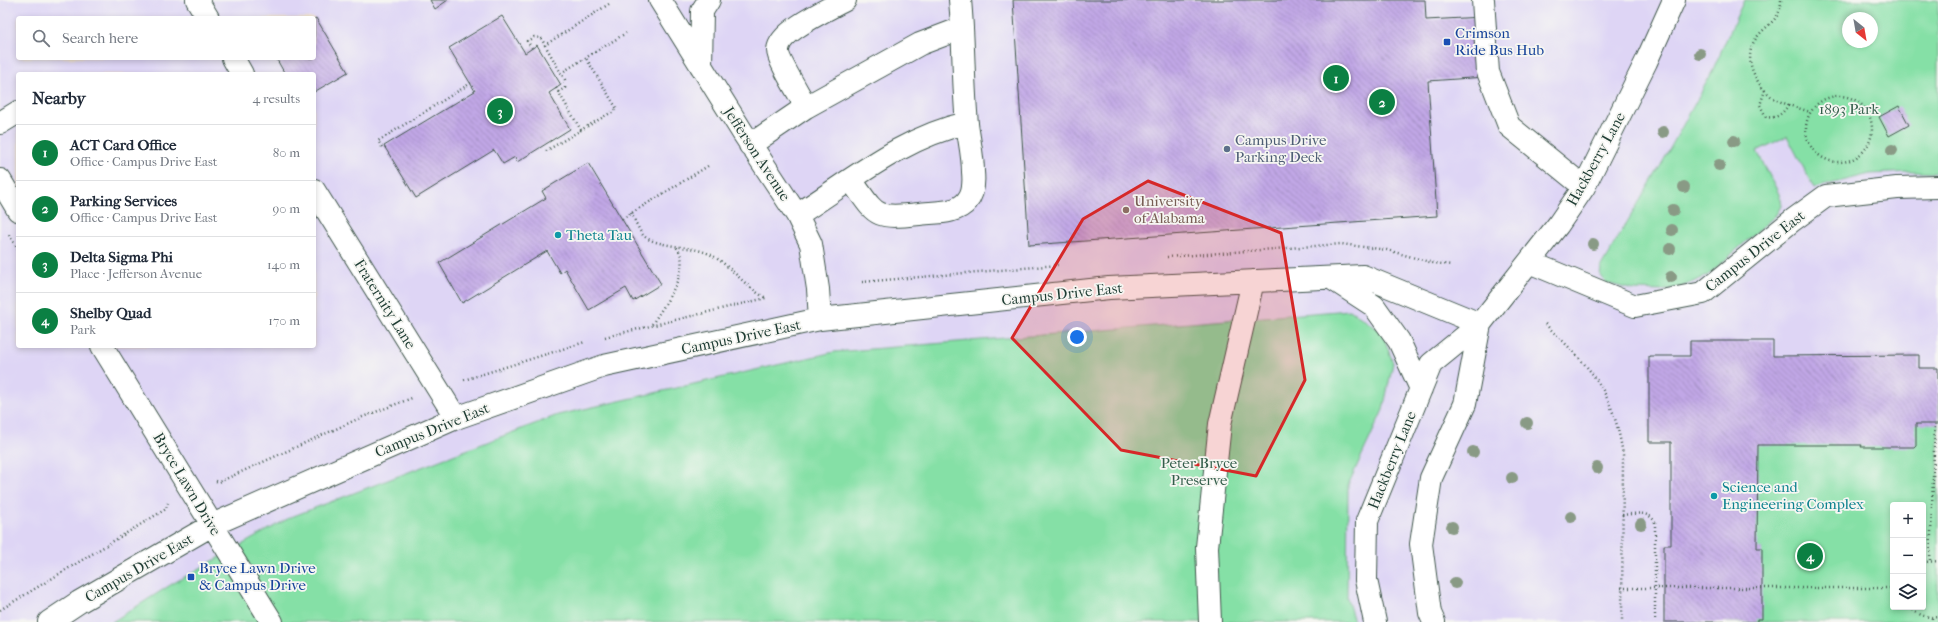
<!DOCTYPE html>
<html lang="en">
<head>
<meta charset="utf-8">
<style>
  :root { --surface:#fff; --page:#f2f2f3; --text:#1f2937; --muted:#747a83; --line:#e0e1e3; --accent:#0b8043 }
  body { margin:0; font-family:"IM FELL French Canon",serif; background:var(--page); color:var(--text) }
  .controls { position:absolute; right:12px; bottom:12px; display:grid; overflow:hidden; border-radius:4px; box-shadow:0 2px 6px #0003 }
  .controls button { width:36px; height:36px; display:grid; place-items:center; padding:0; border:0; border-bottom:1px solid var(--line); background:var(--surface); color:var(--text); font:20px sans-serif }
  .compass { position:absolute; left:1842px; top:12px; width:36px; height:36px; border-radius:50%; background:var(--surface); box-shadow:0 2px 6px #0003; rotate:149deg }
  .you { position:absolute; left:1077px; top:337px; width:14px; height:14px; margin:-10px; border:3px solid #fff; border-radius:50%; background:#1a73e8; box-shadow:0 0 0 6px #1a73e833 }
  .badge { display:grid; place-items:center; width:26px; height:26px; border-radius:50%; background:var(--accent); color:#fff; font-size:13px; font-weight:700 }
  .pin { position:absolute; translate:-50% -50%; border:2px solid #fff; box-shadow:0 1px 4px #0006 }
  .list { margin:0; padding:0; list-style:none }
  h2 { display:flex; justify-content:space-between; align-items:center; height:52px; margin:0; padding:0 16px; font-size:17px }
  h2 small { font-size:13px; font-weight:400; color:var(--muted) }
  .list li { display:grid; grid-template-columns:26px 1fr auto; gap:12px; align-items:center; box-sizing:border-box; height:56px; padding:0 16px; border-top:1px solid var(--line) }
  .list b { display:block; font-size:15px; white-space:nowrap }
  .list p { margin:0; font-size:13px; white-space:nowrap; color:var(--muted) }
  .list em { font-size:13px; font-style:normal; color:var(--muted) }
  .icon { flex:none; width:22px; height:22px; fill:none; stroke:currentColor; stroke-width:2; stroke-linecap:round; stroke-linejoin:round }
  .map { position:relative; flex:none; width:1938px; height:622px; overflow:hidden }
  .search { position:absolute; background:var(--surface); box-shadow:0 2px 6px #0003; left:16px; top:16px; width:300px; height:44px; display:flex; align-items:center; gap:10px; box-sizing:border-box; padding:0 14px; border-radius:4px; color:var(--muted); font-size:15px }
  .panel { position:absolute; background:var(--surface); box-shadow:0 2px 6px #0003; left:16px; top:72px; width:300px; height:276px; border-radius:4px }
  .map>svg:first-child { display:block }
</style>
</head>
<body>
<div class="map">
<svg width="1938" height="622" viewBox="0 0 1938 622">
  <defs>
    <pattern id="building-back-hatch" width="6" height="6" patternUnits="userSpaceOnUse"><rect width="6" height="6" fill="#c1a7e6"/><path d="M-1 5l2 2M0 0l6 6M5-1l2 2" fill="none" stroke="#9c89bb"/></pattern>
  </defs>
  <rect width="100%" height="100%" fill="#f6f6f2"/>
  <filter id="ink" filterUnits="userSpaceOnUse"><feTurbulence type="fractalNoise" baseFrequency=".025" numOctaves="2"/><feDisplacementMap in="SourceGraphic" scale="8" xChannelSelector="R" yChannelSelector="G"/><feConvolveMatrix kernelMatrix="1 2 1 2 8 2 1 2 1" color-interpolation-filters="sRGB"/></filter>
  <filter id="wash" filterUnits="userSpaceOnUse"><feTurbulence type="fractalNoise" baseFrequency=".012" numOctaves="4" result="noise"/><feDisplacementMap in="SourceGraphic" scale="16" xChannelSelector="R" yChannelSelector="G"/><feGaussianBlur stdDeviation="0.9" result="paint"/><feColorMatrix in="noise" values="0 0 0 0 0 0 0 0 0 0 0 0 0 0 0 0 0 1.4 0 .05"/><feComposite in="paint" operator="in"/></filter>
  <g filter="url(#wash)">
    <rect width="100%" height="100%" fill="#f3e3cb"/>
    <path fill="#ded5f5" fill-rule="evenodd" d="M0,0H1938V622H0ZM18,18H314V58H18ZM1848,18H1872V42H1848ZM18,74H314V346H18ZM1893,505H1923V607H1893Z"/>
    <path fill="#85e0a6" stroke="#528e6d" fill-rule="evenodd" d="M1744,0H1938V173L1911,172L1870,174L1814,188L1787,136L1757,151L1779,194L1781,206L1776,215L1707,276L1681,287L1662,291L1634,290L1606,283L1600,276L1601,266L1661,165L1710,76ZM1848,18H1872V42H1848Z
      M1350,310L1382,332L1393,363L1383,410L1348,485L1347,598L1354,622H112L172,584L291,517L558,415L834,352Z
      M1938,404V622H1727L1730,407ZM1893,505H1923V607H1893Z"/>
    <g id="blocks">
      <path fill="url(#building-back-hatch)" d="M430,0H448L435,9Z
        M1013,0H1425L1426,20L1482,17L1485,77L1428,81L1437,216L1029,245Z
        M502,16L525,53L537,45L561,85L549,93L570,129L517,162L515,157L503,164L494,150L416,198L384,146L475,91L449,48Z
        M316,18L348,72L314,92V74H285L276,58H314V19Z
        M1899,106L1909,125L1889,136L1879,117Z
        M588,163L661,284L633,301L626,288L589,310L565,269L560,273L547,251L462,303L439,263L546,198L542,191Z
        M1690,341H1773V356L1919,355V368H1938V424H1916V445L1914,447H1861L1862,445H1758L1757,548H1762V619H1757V622H1664V545H1671V442H1649V356H1690Z"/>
    </g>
  </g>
  <g filter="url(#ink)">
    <use href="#blocks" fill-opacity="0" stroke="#3f564b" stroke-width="1"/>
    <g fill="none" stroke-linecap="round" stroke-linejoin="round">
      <defs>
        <path id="minor" d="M197,0L208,18
          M660,0L743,133L797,215L811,244L818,289L820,319
          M1483,0L1488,72L1509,126L1584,187
          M233,58L242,74
          M701,66L702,11L709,0
          M806,107L920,44L962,28
          M0,123L18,112
          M750,145L806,107C801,97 777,59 778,50C779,31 829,9 845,0
          M0,180L18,210
          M851,180C877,216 873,219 919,214C934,212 957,214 967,201C974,193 974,182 973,172C973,156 969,140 967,124C963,83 964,41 960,0
          M314,190L456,418
          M797,215C852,180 903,137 967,123
          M1529,262L1635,306L1703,293L1793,220L1826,196L1897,188L1938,187
          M1331,278L1374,306L1399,341L1421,389
          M102,346L272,622
          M49,622L79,602L212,525L456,418L604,366L820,319L1109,288L1363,276L1480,324
          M1210,622L1207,547L1220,424L1253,281
          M1375,622L1366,580L1367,521L1431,364L1480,324L1558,225L1584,187L1646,62L1674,0
          M1434,622L1430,613L1421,544L1431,478L1465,404L1480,324"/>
      </defs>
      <use href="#minor" stroke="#3f564b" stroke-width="24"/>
      <path stroke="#3f564b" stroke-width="2.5" stroke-dasharray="1 3" stroke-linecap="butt" d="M1781,0C1781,22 1765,24 1755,40C1742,59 1757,88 1775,99C1786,105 1799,108 1810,112
        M609,4L545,45L561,73L626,33
        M532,48L527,41L534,37L541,38L545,45
        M556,88L581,130L617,109L586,58
        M1765,90L1760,105L1766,117C1778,119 1783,113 1789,104
        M558,92L565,88V80L561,73
        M1806 129a33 33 0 1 1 66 0a33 33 0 1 1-66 0Z
        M382,147L378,141L471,83
        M546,151L581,130
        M631,213C635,220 638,229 643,235C655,248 696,245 713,256C733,268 745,287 766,298
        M622,219L708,166
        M9,235L18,249
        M1167,257L1341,244L1387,250L1433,263L1452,265
        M862,282L1058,265
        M652,324C664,306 695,264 675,246
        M1545,324C1591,368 1613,389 1623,455L1622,622
        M605,337L766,298
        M464,380L585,342
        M216,481L219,482L360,418L412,398
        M1622,515C1635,514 1648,510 1655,522V622
        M1930,560L1935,424
        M1923,562L1938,561
        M1621,588H1893
        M1910,607C1917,615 1927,618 1938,617
        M0,610L166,509L168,503
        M1932,618V622"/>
      <use href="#minor" stroke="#fff" stroke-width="22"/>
    </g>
    <g fill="#899a85">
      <circle cx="1700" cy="54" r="6"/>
      <circle cx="1663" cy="132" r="6"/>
      <circle cx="1734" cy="141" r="6"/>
      <circle cx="1892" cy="150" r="6"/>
      <circle cx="1719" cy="165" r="6"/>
      <circle cx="1684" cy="187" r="6"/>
      <circle cx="1673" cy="210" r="6"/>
      <circle cx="1672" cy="230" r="6"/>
      <circle cx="1593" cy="244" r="6"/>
      <circle cx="1670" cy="249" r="6"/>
      <circle cx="1671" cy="277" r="6"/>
      <circle cx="1527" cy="423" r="6"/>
      <circle cx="1473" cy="452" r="6"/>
      <circle cx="1597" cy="468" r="6"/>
      <circle cx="1512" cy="478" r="6"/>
      <circle cx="1571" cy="517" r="6"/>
      <circle cx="1641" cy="524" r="6"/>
      <circle cx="1452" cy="527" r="6"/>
      <circle cx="1455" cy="583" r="6"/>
    </g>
  </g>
  <path fill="#d62828" fill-opacity="0.2" stroke="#d62828" stroke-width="3" stroke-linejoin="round" d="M1148,181L1281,233L1305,380L1256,476L1121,450L1012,338L1083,219Z"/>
  <g fill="#1a4fb4" stroke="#f6f6f2" stroke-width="1.5">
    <rect x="1443" y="38" width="8" height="8" rx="2"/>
    <rect x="187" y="573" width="8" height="8" rx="2"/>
  </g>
  <circle fill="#5c6f8a" stroke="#f6f6f2" stroke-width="1.5" cx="1227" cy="149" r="4"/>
  <circle fill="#8d6e63" stroke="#f6f6f2" stroke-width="1.5" cx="1126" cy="210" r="4"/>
  <g fill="#0f9aa8" stroke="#f6f6f2" stroke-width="1.5">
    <circle cx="558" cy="235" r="4"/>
    <circle cx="1714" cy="496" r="4"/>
  </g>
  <g text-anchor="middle" stroke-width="3.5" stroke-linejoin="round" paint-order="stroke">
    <g font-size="15" fill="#164399" stroke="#f6f6f2" text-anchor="start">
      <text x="1455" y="38">Crimson<tspan x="1455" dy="17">Ride Bus Hub</tspan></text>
      <text x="199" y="573">Bryce Lawn Drive<tspan x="199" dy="17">&amp; Campus Drive</tspan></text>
    </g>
    <g font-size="15" fill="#335e4b" stroke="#f6f6f2">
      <text x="1849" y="114">1893 Park</text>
      <text x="1199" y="468">Peter Bryce<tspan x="1199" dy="17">Preserve</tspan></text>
    </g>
    <g font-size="15" fill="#4e5e75" stroke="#f6f6f2" text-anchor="start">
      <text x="1235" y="145">Campus Drive<tspan x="1235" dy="17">Parking Deck</tspan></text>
    </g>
    <g font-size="15" fill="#1f3d34" stroke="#f6f6f2">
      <text transform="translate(757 154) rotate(57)" y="5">Jefferson Avenue</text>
      <text transform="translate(1596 159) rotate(-61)" y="5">Hackberry Lane</text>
      <text transform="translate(1755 251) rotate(-38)" y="5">Campus Drive East</text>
      <text transform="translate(1062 294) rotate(-6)" y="5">Campus Drive East</text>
      <text transform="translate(385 304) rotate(58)" y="5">Fraternity Lane</text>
      <text transform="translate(741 337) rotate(-12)" y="5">Campus Drive East</text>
      <text transform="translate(432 430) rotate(-22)" y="5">Campus Drive East</text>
      <text transform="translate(1392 460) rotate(-68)" y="5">Hackberry Lane</text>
      <text transform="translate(187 484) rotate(59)" y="5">Bryce Lawn Drive</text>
      <text transform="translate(139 568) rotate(-30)" y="5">Campus Drive East</text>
    </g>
    <g font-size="15" fill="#785e54" stroke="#f6f6f2" text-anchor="start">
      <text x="1134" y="206">University<tspan x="1134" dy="17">of Alabama</tspan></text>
    </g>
    <g font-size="15" fill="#0d838f" stroke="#f6f6f2" text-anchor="start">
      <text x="566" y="240">Theta Tau</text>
      <text x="1722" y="492">Science and<tspan x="1722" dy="17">Engineering Complex</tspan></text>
    </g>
  </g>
</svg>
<div class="controls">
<button>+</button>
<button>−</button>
<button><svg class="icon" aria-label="layers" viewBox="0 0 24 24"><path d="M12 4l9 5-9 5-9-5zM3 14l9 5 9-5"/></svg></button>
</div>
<svg class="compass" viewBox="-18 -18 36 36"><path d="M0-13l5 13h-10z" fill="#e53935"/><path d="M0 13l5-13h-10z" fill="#747a83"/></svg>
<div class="you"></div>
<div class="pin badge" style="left:1336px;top:78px">1</div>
<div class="pin badge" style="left:1382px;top:102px">2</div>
<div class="pin badge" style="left:500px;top:111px">3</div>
<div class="pin badge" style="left:1810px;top:556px">4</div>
<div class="search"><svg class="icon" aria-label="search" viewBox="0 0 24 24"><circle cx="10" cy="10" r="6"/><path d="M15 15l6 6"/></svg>Search here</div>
<section class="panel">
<h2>Nearby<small>4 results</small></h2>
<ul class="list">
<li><span class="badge">1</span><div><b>ACT Card Office</b><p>Office · Campus Drive East</p></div><em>80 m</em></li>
<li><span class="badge">2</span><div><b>Parking Services</b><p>Office · Campus Drive East</p></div><em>90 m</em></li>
<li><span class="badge">3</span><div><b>Delta Sigma Phi</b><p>Place · Jefferson Avenue</p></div><em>140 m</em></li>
<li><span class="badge">4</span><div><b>Shelby Quad</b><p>Park</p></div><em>170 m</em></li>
</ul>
</section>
</div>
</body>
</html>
